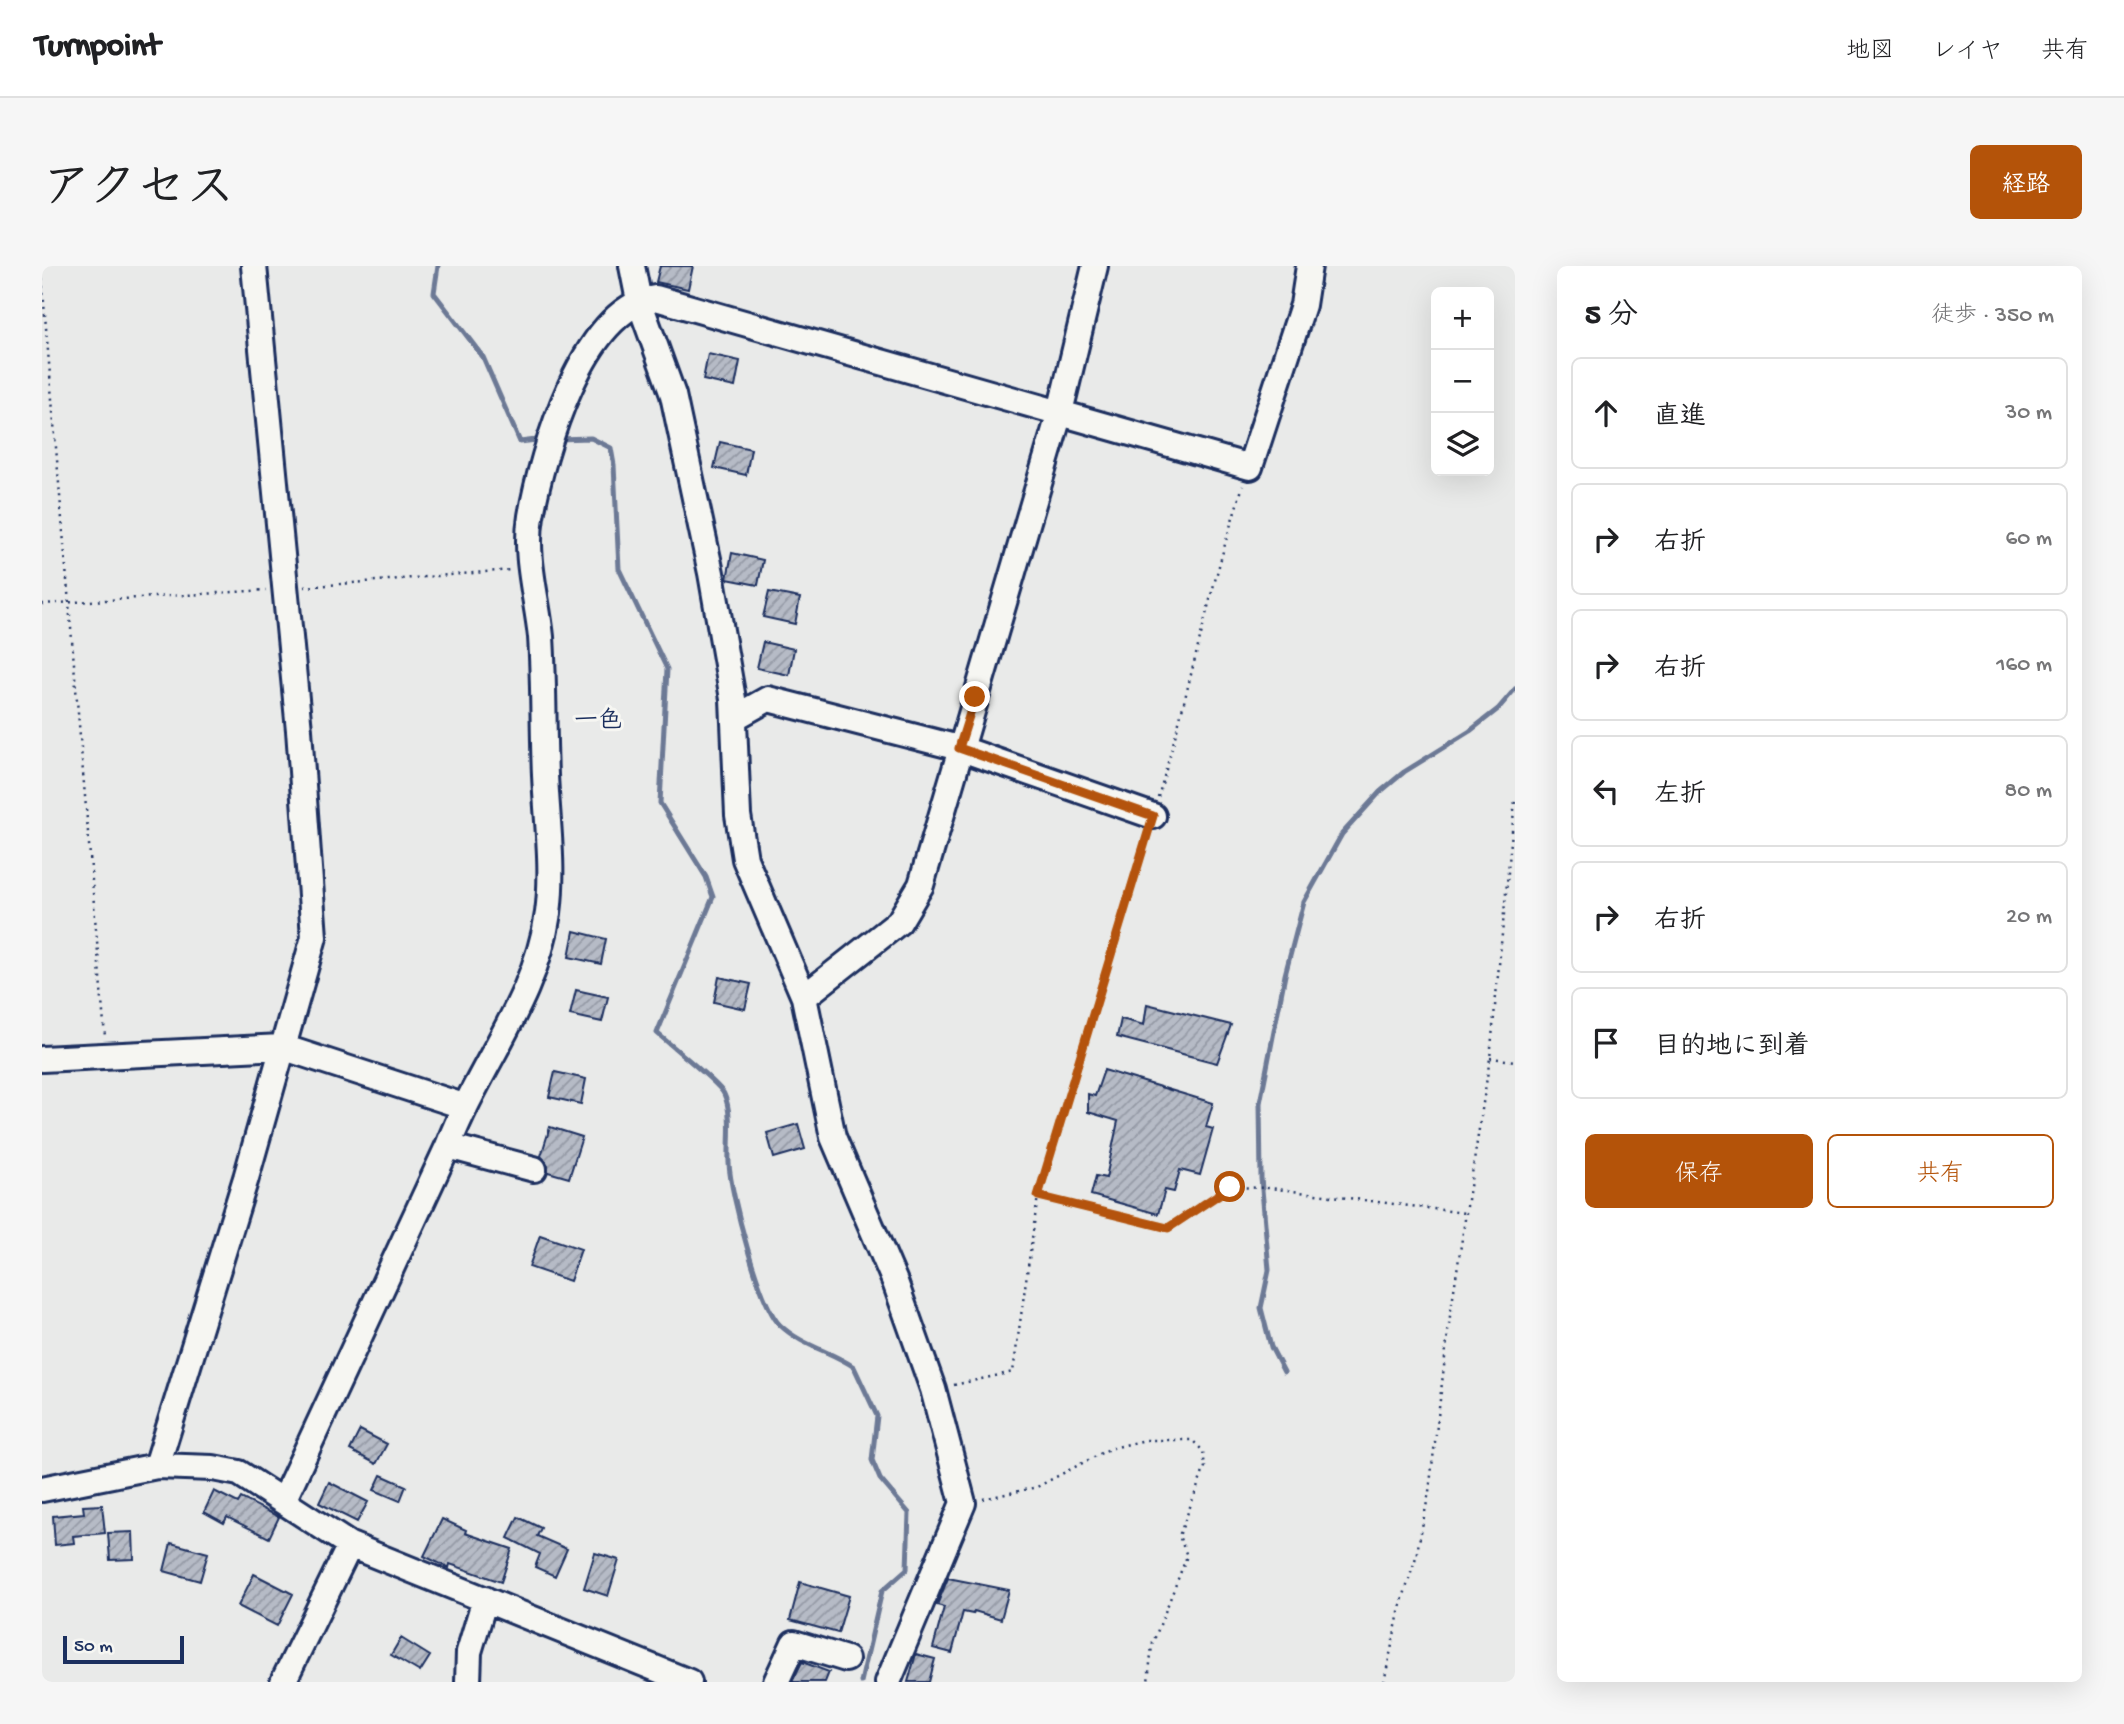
<!DOCTYPE html>
<html lang="ja">
<head>
<meta charset="utf-8">
<style>
  :root { --surface:#fff; --page:#f6f6f6; --text:#202124; --muted:#757577; --line:#e0e0e0; --accent:#b45309 }
  body { margin:0; font-family:"Gochi Hand","Klee One",sans-serif; background:var(--page); color:var(--text) }
  .controls { position:absolute; right:21px; top:21px; display:grid; overflow:hidden; border-radius:10px; box-shadow:0 7px 28px #0002 }
  .controls button { width:63px; height:63px; display:grid; place-items:center; padding:0; border:0; border-bottom:2px solid var(--line); background:var(--surface); color:var(--text); font:35px sans-serif }
  .scale { position:absolute; left:21px; bottom:18px; width:121px; box-sizing:border-box; padding-left:7px; border:4px solid #1b2f5e; border-top:0; font-size:19px; line-height:24px; white-space:nowrap; color:#1b2f5e; -webkit-text-stroke:5px #f6f6f2; paint-order:stroke }
  .stop { position:absolute; width:21px; height:21px; margin:-16px; border:5px solid #b45309; border-radius:50%; background:#fff }
  .stop.end { background:#b45309; border-color:#fff; box-shadow:0 2px 7px #0008 }
  .list { margin:0; padding:0; list-style:none }
  h2 { display:flex; justify-content:space-between; align-items:center; height:91px; margin:0; padding:0 28px; font-size:30px }
  h2 small { font-size:23px; font-weight:400; color:var(--muted) }
  .list li { display:grid; grid-template-columns:46px 1fr auto; gap:21px; align-items:center; box-sizing:border-box; height:112px; margin:0 14px 14px; padding:0 14px; border:2px solid var(--line); border-radius:10px }
  .list b { display:block; font-size:26px; white-space:nowrap }
  .list em { font-size:23px; font-style:normal; color:var(--muted) }
  .actions { display:flex; gap:14px; padding:21px 28px }
  .actions a { flex:1; padding:16px 0; border:2px solid var(--accent); border-radius:10px; text-align:center; font-size:24px; color:var(--accent) }
  .actions .main { background:var(--accent); color:#fff }
  .icon { flex:none; width:38px; height:38px; fill:none; stroke:currentColor; stroke-width:2; stroke-linecap:round; stroke-linejoin:round }
  .map { position:relative; flex:none; width:1473px; height:1416px; overflow:hidden; border-radius:10px }
  header { display:flex; align-items:center; gap:42px; box-sizing:border-box; height:98px; padding:0 35px; background:var(--surface); border-bottom:2px solid var(--line) }
  header strong { font-size:33px }
  nav { display:flex; gap:38px; margin-inline-start:auto; font-size:24px }
  .intro { display:flex; align-items:center; justify-content:space-between; box-sizing:border-box; height:168px; padding:0 42px }
  h1 { margin:0; font-size:49px }
  .button { padding:18px 32px; border-radius:10px; background:var(--accent); color:#fff; font-size:24px; font-weight:700 }
  main { display:flex; gap:42px; padding:0 42px }
  aside { flex:1; background:var(--surface); border-radius:10px; box-shadow:0 7px 28px #0002 }
  .map>svg:first-child { display:block }
</style>
</head>
<body>
<header>
<strong>Turnpoint</strong>
<nav><a>地図</a><a>レイヤ</a><a>共有</a></nav>
</header>
<div class="intro"><h1>アクセス</h1><a class="button">経路</a></div>
<main>
<div class="map">
<svg width="1473" height="1416" viewBox="0 0 1473 1416">
  <defs>
    <pattern id="building-hatch" width="6" height="6" patternUnits="userSpaceOnUse" patternTransform="scale(1.75)"><rect width="6" height="6" fill="#b6bbc6"/><path d="M-1 1l2-2M0 6l6-6M5 7l2-2" fill="none" stroke="#9398a4"/></pattern>
  </defs>
  <rect width="100%" height="100%" fill="#e9eae9"/>
  <filter id="ink" filterUnits="userSpaceOnUse"><feTurbulence type="fractalNoise" baseFrequency=".0143" numOctaves="2"/><feDisplacementMap in="SourceGraphic" scale="14" xChannelSelector="R" yChannelSelector="G"/><feConvolveMatrix kernelMatrix="1 2 1 2 8 2 1 2 1" color-interpolation-filters="sRGB"/></filter>
  <g filter="url(#ink)">
    <g fill="none" stroke-linecap="round" stroke-linejoin="round">
      <path stroke="#6c7995" stroke-width="5" d="M396,0L392,27L441,91L478,176L502,173
        M515,173L549,172L569,182L572,199L577,303L625,403L618,537L664,611L671,631L615,767C627,778 678,818 682,828C691,848 686,875 687,897C688,927 718,1040 738,1059C760,1080 789,1085 812,1101L835,1150L830,1194L838,1213L867,1247L865,1303L840,1325L819,1416
        M1242,1106L1229,1081L1219,1042L1227,1004L1219,912L1218,837L1243,709L1262,636L1300,568L1338,526L1362,506L1428,465L1456,443L1473,423"/>
    </g>
    <path fill="url(#building-hatch)" stroke="#1b2f5e" stroke-width="2" d="M618,0H651L646,23L614,16Z
      M666,88L698,95L693,121L661,114Z
      M678,176L709,183L704,209L672,202Z
      M690,287L721,294L716,319L685,313Z
      M727,326L758,332L753,358L721,351Z
      M721,376L752,383L747,409L715,402Z
      M532,665L564,673L559,698L527,691Z
      M677,711L709,718L703,743L672,736Z
      M534,724L566,731L560,756L528,749Z
      M1105,738L1189,759L1175,797L1075,771L1079,753L1102,759Z
      M1062,804L1171,837L1164,861L1171,863L1158,909L1138,904L1132,926L1123,924L1116,948L1049,929L1054,910L1064,912L1076,855L1046,846V828L1053,830Z
      M513,806L544,813L539,838L507,831Z
      M756,858L763,883L732,892L725,867Z
      M508,861L540,871L527,912L506,906V899L499,890Z
      M498,969L539,983L528,1015L487,1001Z
      M318,1164L345,1178L334,1198L308,1184Z
      M339,1209L364,1220L358,1235L332,1224Z
      M287,1216L326,1236L315,1256L277,1237Z
      M172,1225L196,1237L199,1232L237,1251L227,1272L185,1251L182,1257L162,1246Z
      M60,1239L63,1267L31,1270L32,1277L13,1279L11,1250L42,1247L41,1240Z
      M476,1251L499,1262L495,1270L525,1283L513,1310L493,1301L498,1288L466,1272Z
      M400,1253L424,1264L423,1267L470,1283L459,1316L408,1298L407,1302L382,1290Z
      M91,1266L92,1293L68,1294L66,1267Z
      M129,1277L166,1287L158,1315L122,1305Z
      M553,1287L577,1294L566,1330L542,1322Z
      M212,1308L251,1328L235,1360L196,1340Z
      M906,1312L967,1324L959,1353L932,1345L931,1348L921,1346L910,1387L891,1382L902,1341L895,1339Z
      M758,1316L807,1330L796,1367L748,1354Z
      M359,1372L388,1390L378,1406L349,1389Z
      M874,1388L893,1393L887,1416H866Z
      M760,1396L787,1406L783,1416H750Z"/>
    <g fill="none" stroke-linecap="round" stroke-linejoin="round">
      <defs>
        <path id="minor" d="M590,0L597,35L631,129L669,307L691,433L696,549L703,593L762,731L791,871L853,1016L891,1123L921,1237L846,1416
          M692,452L726,433L917,482L1111,550
          M762,731L857,656L879,619L1018,146L1053,0
          M0,793L240,781L421,840
          M406,880L492,903
          M115,1200L204,912L272,671L257,464L212,0
          M0,1223L115,1200L171,1202L197,1207L308,1279L647,1416
          M241,1235L406,880C436,801 494,733 506,647C512,602 505,554 503,509C501,464 502,417 499,371C495,332 482,290 489,250C500,187 541,41 614,32L1208,201L1261,39L1267,0
          M241,1416L308,1279
          M426,1416L427,1386L443,1333
          M734,1416L752,1377L804,1393"/>
      </defs>
      <use href="#minor" stroke="#1b2f5e" stroke-width="30"/>
      <path stroke="#1b2f5e" stroke-width="2.5" stroke-dasharray="2 5" stroke-linecap="butt" d="M0,13L63,771
        M262,321L468,304
        M0,338L224,324
        M1116,531C1147,428 1167,322 1201,220
        M1448,792L1473,795
        M996,930L1126,962L1188,921L1227,922L1423,947
        M912,1119L971,1106L996,930L1105,568
        M941,1233L995,1221L1067,1183L1103,1174H1150L1161,1185L1163,1201L1137,1270L1145,1290L1110,1379L1106,1416
        M1342,1416L1358,1342L1374,1291L1387,1226L1408,1050L1448,792L1473,534"/>
      <use href="#minor" stroke="#f6f6f2" stroke-width="24"/>
    </g>
  </g>
  <g fill="none" stroke-linecap="round" stroke-linejoin="round" filter="url(#ink)">
    <path stroke="#b45309" stroke-width="9" d="M933,431L917,482L1111,550L996,930L1126,962L1188,921"/>
  </g>
  <g text-anchor="middle" stroke-width="6" stroke-linejoin="round" paint-order="stroke">
    <g font-size="24" font-weight="bold" fill="#1b2f5e" stroke="#f6f6f2">
      <text x="556" y="461">一色</text>
    </g>
  </g>
</svg>
<div class="controls">
<button>+</button>
<button>−</button>
<button><svg class="icon" aria-label="layers" viewBox="0 0 24 24"><path d="M12 4l9 5-9 5-9-5zM3 14l9 5 9-5"/></svg></button>
</div>
<div class="scale">50 m</div>
<div class="stop" style="left:1188px;top:921px"></div>
<div class="stop end" style="left:933px;top:431px"></div>
</div>
<aside>
<h2>5 分<small>徒歩 · 350 m</small></h2>
<ul class="list">
<li><svg class="icon" aria-label="ahead" viewBox="0 0 24 24"><path d="M12 20V5M6 11l6-6 6 6"/></svg><div><b>直進</b></div><em>30 m</em></li>
<li><svg class="icon" aria-label="right" viewBox="0 0 24 24"><path d="M7 20v-9h11M14 6l5 5-5 5"/></svg><div><b>右折</b></div><em>60 m</em></li>
<li><svg class="icon" aria-label="right" viewBox="0 0 24 24"><path d="M7 20v-9h11M14 6l5 5-5 5"/></svg><div><b>右折</b></div><em>160 m</em></li>
<li><svg class="icon" aria-label="left" viewBox="0 0 24 24"><path d="M17 20v-9H6M10 6l-5 5 5 5"/></svg><div><b>左折</b></div><em>80 m</em></li>
<li><svg class="icon" aria-label="right" viewBox="0 0 24 24"><path d="M7 20v-9h11M14 6l5 5-5 5"/></svg><div><b>右折</b></div><em>20 m</em></li>
<li><svg class="icon" aria-label="arrive" viewBox="0 0 24 24"><path d="M6 21V4h12l-3 4 3 4H6"/></svg><div><b>目的地に到着</b></div></li>
</ul>
<div class="actions"><a class="main">保存</a><a>共有</a></div>
</aside>
</main>
</body>
</html>
